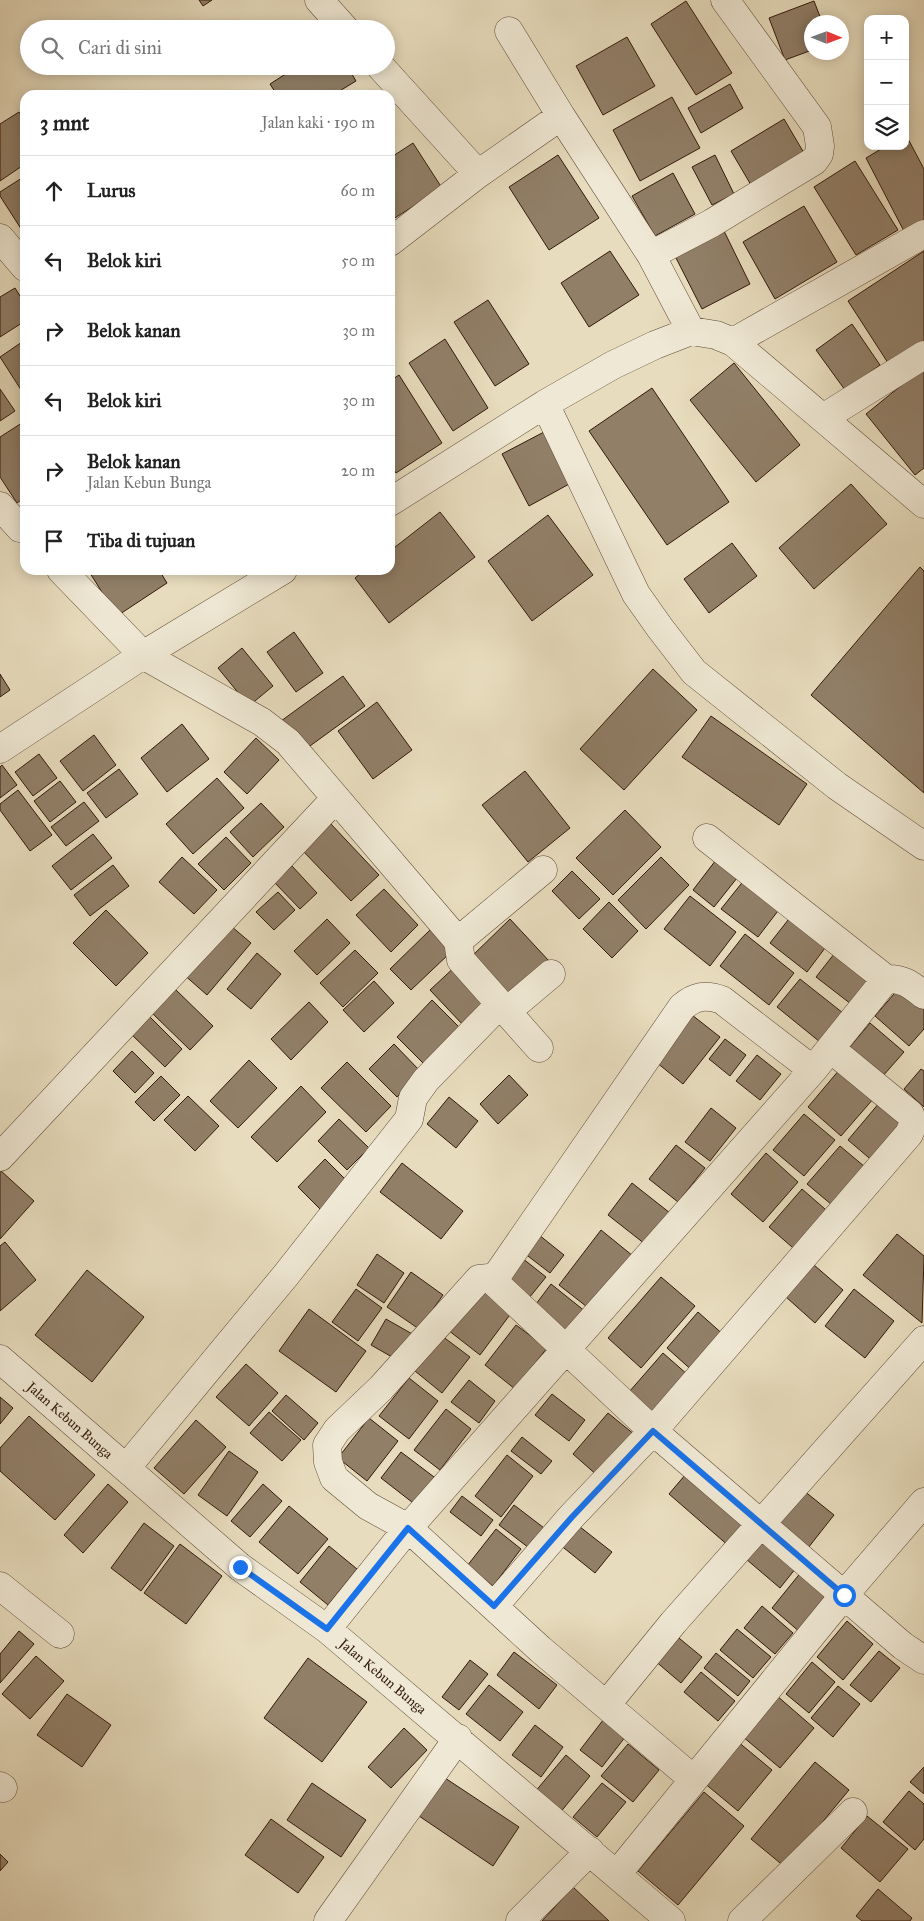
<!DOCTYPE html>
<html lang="id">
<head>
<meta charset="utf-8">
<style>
  :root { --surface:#fff; --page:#f6f6f6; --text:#222; --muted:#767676; --line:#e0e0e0 }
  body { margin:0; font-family:"IM FELL Great Primer",serif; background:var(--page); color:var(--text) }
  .controls { position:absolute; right:15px; top:15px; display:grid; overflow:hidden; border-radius:10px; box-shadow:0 2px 12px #0003 }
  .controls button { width:45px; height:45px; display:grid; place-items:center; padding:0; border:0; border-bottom:1px solid var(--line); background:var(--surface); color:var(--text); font:25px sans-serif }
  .compass { position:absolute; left:804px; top:15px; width:45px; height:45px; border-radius:50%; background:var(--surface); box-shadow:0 2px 12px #0003; rotate:91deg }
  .stop { position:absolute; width:15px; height:15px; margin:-11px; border:4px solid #1a73e8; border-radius:50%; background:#fff }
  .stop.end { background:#1a73e8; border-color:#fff; box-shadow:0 1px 5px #0008 }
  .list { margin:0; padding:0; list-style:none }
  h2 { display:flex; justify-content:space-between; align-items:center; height:65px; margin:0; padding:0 20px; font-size:21px }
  h2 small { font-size:16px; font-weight:400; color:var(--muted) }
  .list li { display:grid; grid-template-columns:32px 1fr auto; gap:15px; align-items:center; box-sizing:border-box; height:70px; padding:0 20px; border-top:1px solid var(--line) }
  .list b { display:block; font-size:19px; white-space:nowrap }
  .list p { margin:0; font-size:16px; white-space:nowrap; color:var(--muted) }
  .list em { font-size:16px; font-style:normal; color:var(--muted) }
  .icon { flex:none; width:28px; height:28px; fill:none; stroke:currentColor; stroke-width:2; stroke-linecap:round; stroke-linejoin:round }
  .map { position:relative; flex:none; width:924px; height:1921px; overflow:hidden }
  .search { position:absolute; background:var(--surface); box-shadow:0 2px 12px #0003; left:20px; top:20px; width:375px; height:55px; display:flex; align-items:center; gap:12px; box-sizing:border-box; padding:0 18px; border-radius:28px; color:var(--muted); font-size:19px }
  .panel { position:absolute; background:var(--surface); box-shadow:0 2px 12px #0003; left:20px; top:90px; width:375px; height:485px; border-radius:15px }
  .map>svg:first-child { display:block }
</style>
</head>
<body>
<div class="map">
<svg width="924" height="1921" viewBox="0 0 924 1921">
  <rect width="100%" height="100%" fill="#e7dcbd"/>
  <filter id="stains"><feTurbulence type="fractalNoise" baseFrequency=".004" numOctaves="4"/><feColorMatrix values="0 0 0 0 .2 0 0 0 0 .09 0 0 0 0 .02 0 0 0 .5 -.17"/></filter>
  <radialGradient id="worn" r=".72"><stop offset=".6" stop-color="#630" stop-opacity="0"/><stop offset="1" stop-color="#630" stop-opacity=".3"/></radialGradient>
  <path fill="#917f68" stroke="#331a0b" d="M199,0H212L203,6Z
    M686,1L732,73L696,95L651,24Z
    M814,1L822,22H812V50L785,60L769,18Z
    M627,37L655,86L603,115L576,66Z
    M298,66H347L356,81L333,95H277L270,84Z
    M730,84L743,108L701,133L688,108Z
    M672,97L700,148L640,181L613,130Z
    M19,112L25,121V164L0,181V124Z
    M784,119L804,153L751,185L731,151Z
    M906,135L924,169V228L907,237L866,158L886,146H905Z
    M413,143L442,188L390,221V158Z
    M558,155L599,218L549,250L509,187Z
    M715,155L734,194L712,205L692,167Z
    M855,161L898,230L856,255L814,187Z
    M673,173L695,214L655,236L632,196Z
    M25,176V235L0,196V192Z
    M804,206L837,262L775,299L743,242Z
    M724,231L750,284L702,309L675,256Z
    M610,251L639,295L589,327L561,283Z
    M924,251V343L890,366L848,301Z
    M15,288L25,304V321L0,337V297Z
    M488,300L529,364L495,386L454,322Z
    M852,324L880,365L845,390L816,350Z
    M445,339L488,408L453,431L409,363Z
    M25,340V396L0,357Z
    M734,363L800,445L756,482L690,400Z
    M924,367V468L915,475L866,414Z
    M399,375L442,443L396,473L390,464V381Z
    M652,388L729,502L667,545L589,431Z
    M0,389L15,411L0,421Z
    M25,421V497L17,503L0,477V437Z
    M544,432L571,483L529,506L502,454Z
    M851,484L887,524L814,589L779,548Z
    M440,512L475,557L389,623L355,578L365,570H390V551Z
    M548,515L593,575L532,621L488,561Z
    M732,543L757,576L709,613L684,579Z
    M920,567L924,571V793L811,695Z
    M88,570H159L167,583L117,616Z
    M294,632L323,673L296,692L267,652Z
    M242,648L273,686L249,706L218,668Z
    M653,669L697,710L624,790L580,749Z
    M0,674L10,690L0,697Z
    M343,676L365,706L303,751L281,721Z
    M377,702L412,750L373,779L338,731Z
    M711,716L807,784L779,825L682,757Z
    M182,724L209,759L167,792L141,758Z
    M94,735L116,765L83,791L60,761Z
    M256,738L279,760L247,794L224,772Z
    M39,754L57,778L33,796L15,772Z
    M2,765L17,785L0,798V767Z
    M119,769L138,794L106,818L87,793Z
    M525,771L570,828L528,862L482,805Z
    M217,778L244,808L193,854L166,824Z
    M60,781L76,802L50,822L34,801Z
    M18,790L52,835L30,851L0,810V804Z
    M84,802L99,821L66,846L51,827Z
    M261,803L284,827L253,857L230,832Z
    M625,810L661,847L613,895L576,858Z
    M330,823L379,875L351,901L302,850Z
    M93,834L112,858L71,890L52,866Z
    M226,837L251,863L224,890L198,864Z
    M719,856L741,873L714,907L693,890Z
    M182,857L217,890L194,914L159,882Z
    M661,857L689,885L646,929L618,900Z
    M113,865L129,886L90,916L74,895Z
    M292,866L317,893L300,909L275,883Z
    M572,871L600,899L579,919L552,891Z
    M745,879L781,907L758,937L721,909Z
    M384,889L418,925L391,952L356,915Z
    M278,892L295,910L274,930L256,912Z
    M690,896L736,932L710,966L664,929Z
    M609,902L638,931L612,958L583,929Z
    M106,910L148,953L116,986L73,943Z
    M792,915L828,944L807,972L770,943Z
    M327,919L350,943L317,975L294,951Z
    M510,919L550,962L510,1000L470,958Z
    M225,921L251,943L207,995L182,973Z
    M430,930L451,952L411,990L390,969Z
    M745,934L794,973L769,1005L720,966Z
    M838,949L872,977L851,1004L816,977Z
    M355,950L378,973L343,1007L320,983Z
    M257,953L281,974L251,1009L227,989Z
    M459,963L492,998L464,1026L430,990Z
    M800,979L843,1013L820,1042L777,1007Z
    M374,981L394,1003L364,1032L343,1010Z
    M900,987L924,1007V1029L909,1046L875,1016Z
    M174,988L213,1026L190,1050L151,1012Z
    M432,1000L461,1029L425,1065L397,1037Z
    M309,1002L328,1022L291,1060L271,1039Z
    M692,1015L720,1037L683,1084L656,1062Z
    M149,1016L182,1049L165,1067L131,1034Z
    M870,1023L904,1052L882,1077L849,1048Z
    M725,1039L746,1055L730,1076L709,1059Z
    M394,1044L421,1072L397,1097L369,1069Z
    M132,1051L154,1073L135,1093L113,1071Z
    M757,1055L781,1074L760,1100L736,1081Z
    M249,1060L277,1088L238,1128L210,1101Z
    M347,1062L391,1106L366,1132L321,1088Z
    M840,1069L874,1098L841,1136L808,1107Z
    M921,1069L924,1071V1107L904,1089Z
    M509,1075L528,1095L498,1124L480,1104Z
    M161,1076L180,1095L154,1121L135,1102Z
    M301,1086L326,1112L277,1162L251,1137Z
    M188,1096L219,1126L195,1151L164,1120Z
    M449,1097L478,1121L456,1148L427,1124Z
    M880,1102L907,1125L875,1163L848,1140Z
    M711,1108L736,1128L710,1161L685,1142Z
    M804,1114L835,1140L804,1176L773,1150Z
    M339,1119L369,1148L347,1170L318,1141Z
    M676,1145L705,1168L678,1202L649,1179Z
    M840,1146L871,1172L838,1210L807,1184Z
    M766,1153L798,1182L763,1222L731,1194Z
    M325,1159L349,1183L322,1211L298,1187Z
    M402,1163L463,1211L441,1239L380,1192Z
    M0,1170L34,1201L0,1239Z
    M632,1183L670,1213L645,1244L608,1215Z
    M802,1189L833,1216L800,1254L769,1227Z
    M601,1230L633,1256L591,1310L559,1285Z
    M897,1234L924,1256L922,1323L863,1275Z
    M539,1235L564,1255L550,1273L524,1253Z
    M5,1242L36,1280L0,1311V1246Z
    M377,1254L404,1273L384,1303L357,1285Z
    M522,1258L546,1277L529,1298L505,1279Z
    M814,1265L843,1290L815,1323L786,1297Z
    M87,1270L144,1317L92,1382L35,1335Z
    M411,1272L443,1295L419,1329L387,1307Z
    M661,1277L695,1306L641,1368L608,1338Z
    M551,1284L586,1312L568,1336L533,1308Z
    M481,1287L512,1312L480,1355L448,1330Z
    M356,1289L382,1308L358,1341L332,1322Z
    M854,1289L894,1321L865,1358L825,1326Z
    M309,1309L366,1351L336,1392L279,1351Z
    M698,1312L726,1337L695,1373L667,1348Z
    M386,1319L414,1335L399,1361L371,1345Z
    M516,1325L547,1348L515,1389L485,1365Z
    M442,1336L470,1357L442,1393L415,1371Z
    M663,1353L688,1375L654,1414L629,1392Z
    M246,1364L278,1393L249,1426L216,1397Z
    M409,1378L438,1401L409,1439L379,1416Z
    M469,1380L495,1401L479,1423L451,1402Z
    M552,1394L585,1420L569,1441L535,1415Z
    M286,1395L318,1423L304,1440L272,1411Z
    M0,1397L13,1408L0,1424Z
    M446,1409L471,1429L440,1470L414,1450Z
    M269,1412L301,1440L282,1461L250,1433Z
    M608,1413L635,1435L599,1477L573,1454Z
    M29,1416L95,1475L55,1520L0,1471V1448Z
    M369,1418L398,1441L367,1481L338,1458Z
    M196,1420L226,1447L184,1494L154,1468Z
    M522,1437L552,1461L541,1474L511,1451Z
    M229,1451L258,1472L227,1516L198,1495Z
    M401,1452L438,1480L417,1506L381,1478Z
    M507,1455L533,1476L501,1517L475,1496Z
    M691,1468L752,1522L730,1547L669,1494Z
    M108,1484L128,1502L83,1553L64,1535Z
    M263,1484L282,1501L250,1537L231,1521Z
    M803,1490L834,1515L808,1548L777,1523Z
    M462,1496L493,1520L481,1536L450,1512Z
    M514,1505L548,1531L533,1551L499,1525Z
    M289,1506L328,1539L298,1574L259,1542Z
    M144,1523L174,1546L141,1591L111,1568Z
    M575,1523L612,1552L595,1573L559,1544Z
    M496,1529L521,1549L493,1586L467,1566Z
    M763,1539L796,1568L780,1588L746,1559Z
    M180,1544L222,1576L186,1624L144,1593Z
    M329,1546L357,1569L328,1605L300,1582Z
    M802,1571L832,1597L801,1633L772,1608Z
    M762,1606L793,1633L775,1654L744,1628Z
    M847,1621L873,1644L843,1680L817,1657Z
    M737,1629L771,1657L753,1678L720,1650Z
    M19,1631L34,1644L0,1683V1654Z
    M674,1634L702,1657L681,1683L654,1660Z
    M879,1651L900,1668L871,1702L850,1685Z
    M514,1652L557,1685L539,1709L497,1675Z
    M716,1653L750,1681L738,1696L704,1668Z
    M36,1656L64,1681L30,1719L2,1694Z
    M308,1658L367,1702L322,1762L264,1718Z
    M470,1660L488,1674L459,1710L442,1697Z
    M812,1662L835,1682L809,1713L786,1694Z
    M701,1672L735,1701L718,1721L684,1692Z
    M489,1685L523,1712L500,1741L466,1714Z
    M838,1686L860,1704L833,1737L811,1718Z
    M67,1694L111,1725L82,1767L37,1735Z
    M776,1695L814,1728L780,1768L742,1736Z
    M607,1715L629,1732L602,1767L580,1750Z
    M535,1725L563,1747L541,1777L512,1755Z
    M404,1728L427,1750L391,1788L368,1767Z
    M737,1741L772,1770L738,1811L703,1782Z
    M628,1744L659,1770L633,1802L601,1776Z
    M566,1755L590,1776L559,1814L534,1793Z
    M815,1762L849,1790L785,1867L751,1839Z
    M924,1767V1794L910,1782Z
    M445,1778L519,1827L493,1866L419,1816Z
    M312,1783L366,1820L341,1857L287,1820Z
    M602,1783L626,1802L597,1837L573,1817Z
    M909,1791L924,1804V1839L915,1850L883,1822Z
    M704,1792L744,1826L678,1905L638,1871Z
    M867,1816L908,1849L880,1882L841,1848Z
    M271,1819L324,1857L298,1893L245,1855Z
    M0,1854L8,1862L0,1871Z
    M573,1887L609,1921H542Z
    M878,1889L912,1918L910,1921H862L856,1916Z"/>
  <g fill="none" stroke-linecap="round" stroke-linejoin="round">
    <defs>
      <path id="street" d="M319,0L345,29
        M380,66L478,174
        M561,116L651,255L691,331
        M0,238L25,267
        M390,242L478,174L561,116L509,31
        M651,255L712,223L814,161L819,154L820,146L817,127L725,0
        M733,342L924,234
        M545,404L636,594L660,628L694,672L837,786L924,846
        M823,418L924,355
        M390,502L545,404L613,365L655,345L691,331L716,335L733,342L924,504
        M0,506L20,528
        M61,570L143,655L262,722L288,742L458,941L461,960L539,1048
        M0,749L143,655L283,570
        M707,838L886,979C903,978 911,985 924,995
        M458,941L543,870
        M506,1012L551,974
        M0,1157L335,799
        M493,1281L682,1007C695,996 706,994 722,1000L813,1070
        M0,1359L240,1567L327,1629L671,1921
        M126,1468L286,1275L409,1119L413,1098L426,1080L499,1005
        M0,1586L60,1634
        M494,1606L571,1517L653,1431L909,1134L913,1124L910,1114L831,1049
        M327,1629L408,1528L813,1070L886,979
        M607,1704L673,1623L924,1340
        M693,1779L540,1649L408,1528L368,1506L334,1478L328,1462L327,1445L337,1430L381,1388L479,1279L489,1278L493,1281L653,1431L903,1646L924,1660
        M0,1786L3,1788
        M617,1874L844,1595L924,1502
        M328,1921L458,1738
        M520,1921L590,1851
        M742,1921L853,1812"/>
    </defs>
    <use href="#street" stroke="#604a38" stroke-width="29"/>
    <use href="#street" stroke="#efe8d4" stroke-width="28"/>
  </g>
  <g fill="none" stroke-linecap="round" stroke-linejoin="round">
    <path stroke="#1a73e8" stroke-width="6" d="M240,1567L327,1629L408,1528L494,1606L572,1517L653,1431L844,1595"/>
  </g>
  <g text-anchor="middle" stroke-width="4.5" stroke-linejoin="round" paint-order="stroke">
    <g font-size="14" fill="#331a0b" stroke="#efe8d4">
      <text transform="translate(70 1420) rotate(41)" y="5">Jalan Kebun Bunga</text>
      <text transform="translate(383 1676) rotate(40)" y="5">Jalan Kebun Bunga</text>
    </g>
  </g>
  <rect width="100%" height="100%" filter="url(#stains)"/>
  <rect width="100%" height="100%" fill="url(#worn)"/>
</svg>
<div class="controls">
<button>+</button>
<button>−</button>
<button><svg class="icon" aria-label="layers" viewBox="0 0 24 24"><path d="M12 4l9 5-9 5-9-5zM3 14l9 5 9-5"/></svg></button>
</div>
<svg class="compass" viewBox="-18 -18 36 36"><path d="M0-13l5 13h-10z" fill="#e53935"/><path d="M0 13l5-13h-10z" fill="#767676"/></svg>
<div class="stop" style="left:844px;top:1595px"></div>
<div class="stop end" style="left:240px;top:1567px"></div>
<div class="search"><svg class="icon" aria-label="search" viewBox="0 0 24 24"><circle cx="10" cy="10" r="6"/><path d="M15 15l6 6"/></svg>Cari di sini</div>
<section class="panel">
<h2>3 mnt<small>Jalan kaki · 190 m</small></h2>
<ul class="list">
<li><svg class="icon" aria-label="ahead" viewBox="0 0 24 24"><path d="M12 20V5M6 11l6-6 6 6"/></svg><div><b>Lurus</b></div><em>60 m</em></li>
<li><svg class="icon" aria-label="left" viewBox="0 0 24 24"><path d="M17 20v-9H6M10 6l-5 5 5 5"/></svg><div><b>Belok kiri</b></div><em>50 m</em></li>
<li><svg class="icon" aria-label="right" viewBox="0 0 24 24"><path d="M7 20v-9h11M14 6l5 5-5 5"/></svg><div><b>Belok kanan</b></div><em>30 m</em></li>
<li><svg class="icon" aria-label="left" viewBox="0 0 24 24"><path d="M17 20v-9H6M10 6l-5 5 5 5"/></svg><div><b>Belok kiri</b></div><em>30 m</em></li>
<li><svg class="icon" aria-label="right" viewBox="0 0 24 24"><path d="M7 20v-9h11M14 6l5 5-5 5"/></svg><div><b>Belok kanan</b><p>Jalan Kebun Bunga</p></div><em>20 m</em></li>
<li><svg class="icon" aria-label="arrive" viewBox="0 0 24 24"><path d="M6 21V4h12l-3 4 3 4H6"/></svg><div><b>Tiba di tujuan</b></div></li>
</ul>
</section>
</div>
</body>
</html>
